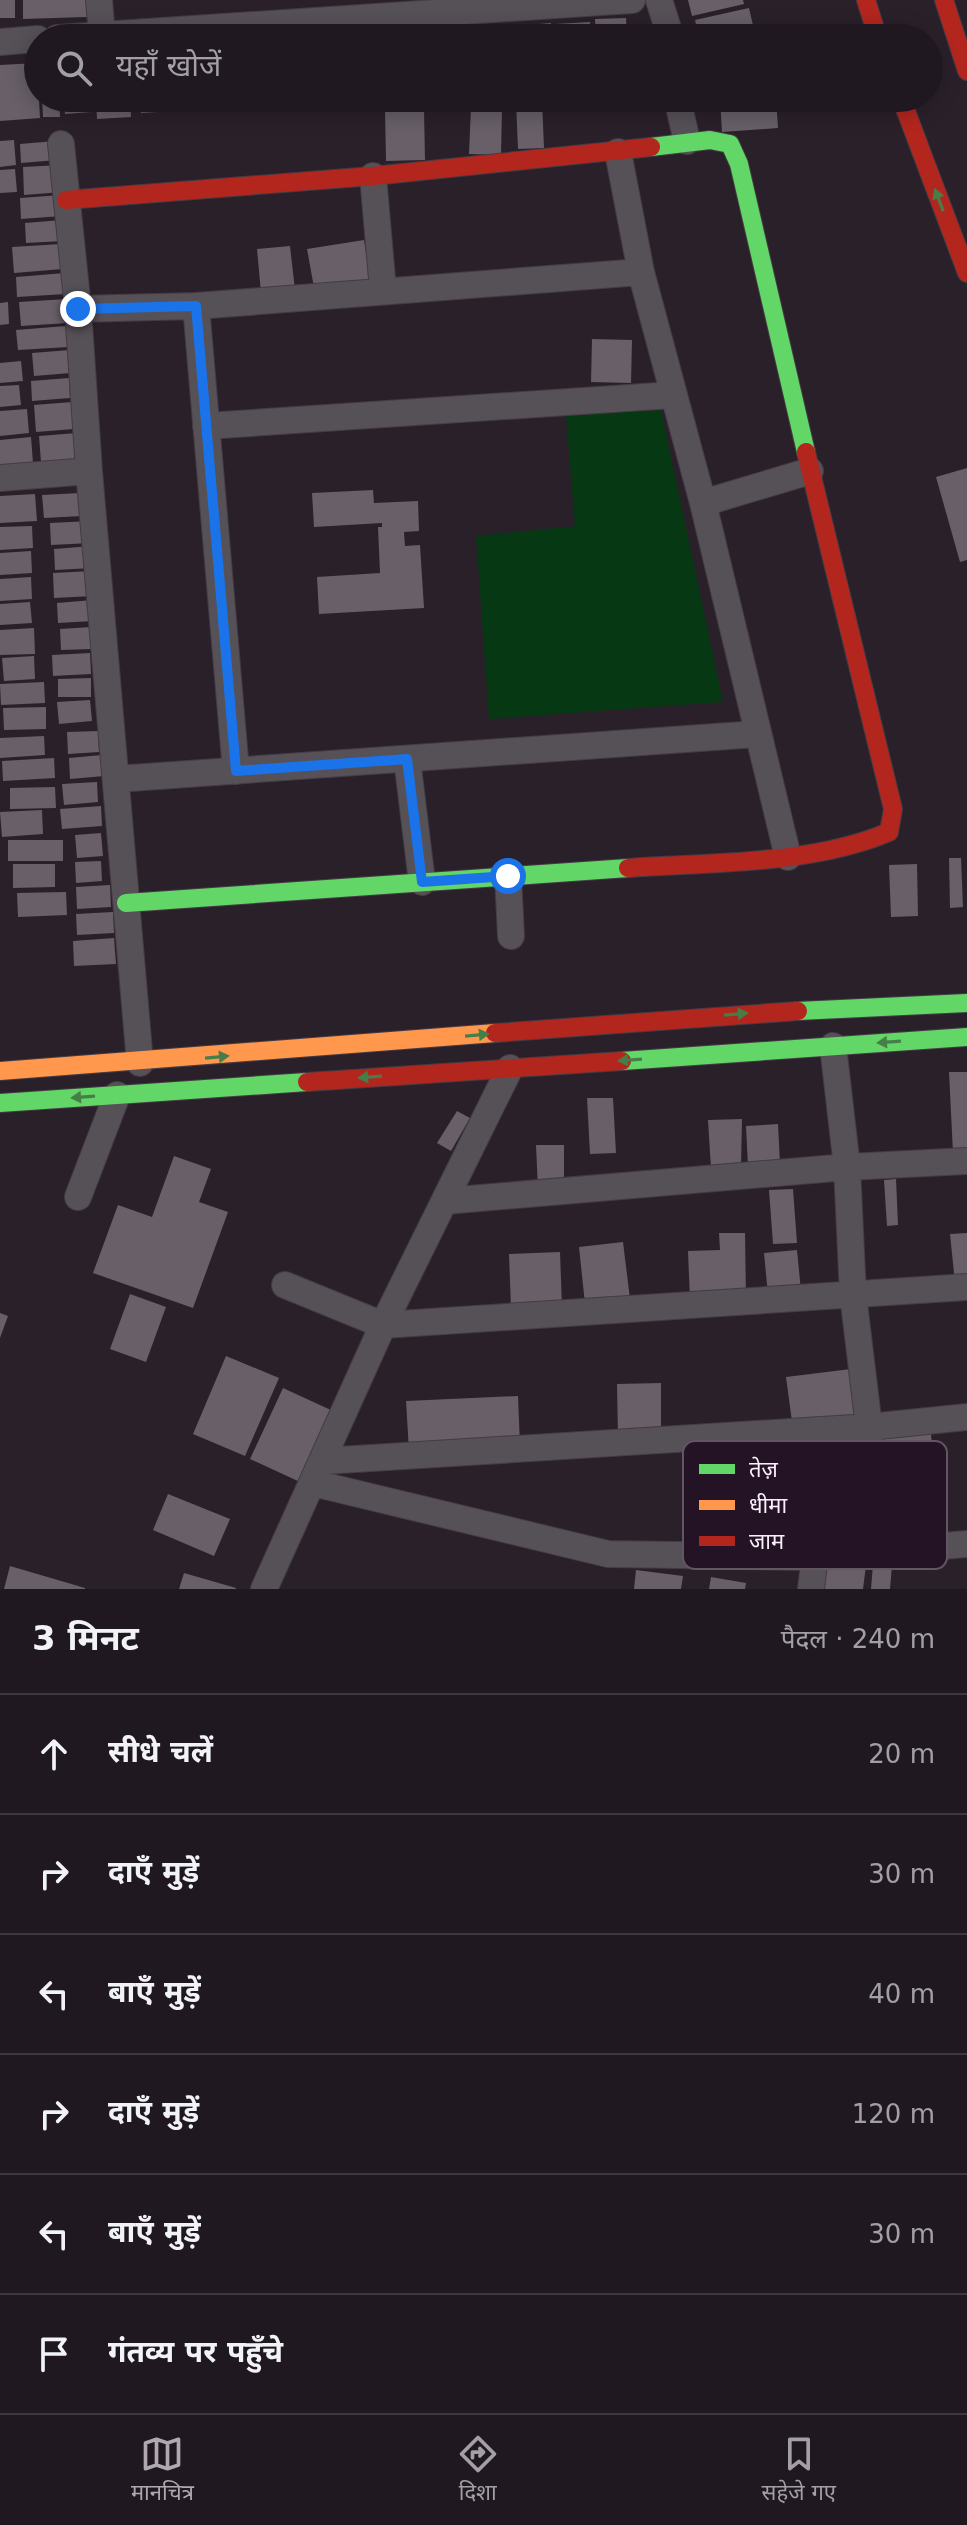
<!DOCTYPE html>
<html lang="hi">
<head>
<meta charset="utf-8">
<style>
  :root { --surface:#201820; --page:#282129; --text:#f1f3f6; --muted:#a2a0a5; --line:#3d373e; --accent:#b1a7b2 }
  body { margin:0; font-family:"DejaVu Sans","Noto Sans Devanagari",sans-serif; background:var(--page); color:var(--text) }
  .stop { position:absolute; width:24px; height:24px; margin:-18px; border:6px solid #1a73e8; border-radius:50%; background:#fff }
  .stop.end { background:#1a73e8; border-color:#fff; box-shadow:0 2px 8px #0008 }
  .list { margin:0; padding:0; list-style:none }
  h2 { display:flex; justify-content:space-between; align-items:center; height:104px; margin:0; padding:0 32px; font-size:34px }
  h2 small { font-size:26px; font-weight:400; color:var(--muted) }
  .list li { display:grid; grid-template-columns:52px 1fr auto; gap:24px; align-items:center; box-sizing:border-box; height:120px; padding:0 32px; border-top:2px solid var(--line) }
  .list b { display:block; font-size:30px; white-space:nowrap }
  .list em { font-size:26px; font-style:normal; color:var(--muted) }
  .icon { flex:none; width:44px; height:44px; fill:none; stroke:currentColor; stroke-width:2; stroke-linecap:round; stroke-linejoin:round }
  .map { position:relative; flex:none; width:967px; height:1589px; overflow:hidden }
  .search { position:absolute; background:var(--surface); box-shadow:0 4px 20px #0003; left:24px; right:24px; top:24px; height:88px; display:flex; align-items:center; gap:20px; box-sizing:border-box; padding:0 28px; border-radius:44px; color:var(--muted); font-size:30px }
  .sheet { height:824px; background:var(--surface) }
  nav { display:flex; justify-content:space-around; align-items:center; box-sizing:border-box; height:112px; border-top:2px solid var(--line); background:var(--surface); font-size:22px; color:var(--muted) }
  nav a { display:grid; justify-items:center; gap:4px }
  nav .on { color:var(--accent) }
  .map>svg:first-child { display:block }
</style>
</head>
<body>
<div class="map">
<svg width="967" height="1589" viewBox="0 0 967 1589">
  <rect width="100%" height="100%" fill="#2a202a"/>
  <path fill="#063814" d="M661,410L723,702L489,719L476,536L575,526L566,415Z"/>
  <path fill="#685f68" d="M0,0H15V18H0Z
    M23,0H87V17L23,19Z
    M688,0H743L744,4L692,16Z
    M749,8L755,34L739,38H699L695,20Z
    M626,18L627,38H596L595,19Z
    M590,22L591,38H556L555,24Z
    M551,23L552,38H527L526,25Z
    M523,26V38H496L495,27Z
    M472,31V38H447V32Z
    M493,32L494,38H474L473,34Z
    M444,33V38H415V35Z
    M37,63L40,118L0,121V65Z
    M42,98H59L60,117H43Z
    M64,98H91L92,112L65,114Z
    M96,98H130L131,117L97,119Z
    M140,98H193V110L141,113Z
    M720,98H776L778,128L722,132Z
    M542,100L544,148L518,149L516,101Z
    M471,107L502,108L501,155L469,154Z
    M385,109H424L425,160L386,161Z
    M14,140L16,165L0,167V141Z
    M55,141L57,160L21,163L20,144Z
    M61,165L62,192L24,195L23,167Z
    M15,169L17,192L0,193V170Z
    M61,195L62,216L21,219L20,198Z
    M62,220L64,241L26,243L25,223Z
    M364,240L371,284L315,293L307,249Z
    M61,244L63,269L14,273L12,247Z
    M290,246L295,290L261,293L257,249Z
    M65,273L66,294L17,297L16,277Z
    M67,299L68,323L21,326L19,302Z
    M8,302L9,324L0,325V303Z
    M66,326L68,347L18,350L16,330Z
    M592,339L632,340L631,383L591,382Z
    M70,350L71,373L34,376L32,353Z
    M21,361L23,381L0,383V363Z
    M69,378L70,398L32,401L31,381Z
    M19,385L21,405L0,407V386Z
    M72,402L74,429L36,432L34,405Z
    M27,409L29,433L0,436V411Z
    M77,433L79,459L41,462L39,436Z
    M31,437L33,463L0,465V440Z
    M967,468V560L960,562L936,477Z
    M373,490L374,503L418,501L419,531L404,532L405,546L420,545L424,608L319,614L317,577L380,573L378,527H382V523L314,527L312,493Z
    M80,493L82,516L44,518L42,495Z
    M35,494L37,521L0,523V496Z
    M90,521L91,543L51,545L50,523Z
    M32,526L33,548L0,550V527Z
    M92,546L93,568L55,570L54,549Z
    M31,551L32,573L0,575V553Z
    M91,571L93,596L54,598L53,573Z
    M31,577L32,599L0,601V579Z
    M93,600L94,621L58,623L57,603Z
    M30,602L32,623L0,625V604Z
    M91,627L92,649L61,650L60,629Z
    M34,628L35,654L0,655V630Z
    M90,653L91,674L53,676L52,655Z
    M34,656L35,679L4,681L2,658Z
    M91,678V697H58V679Z
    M44,682L45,703L1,705L0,684Z
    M90,700L92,721L59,724L57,702Z
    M46,707V729L4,730L3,708Z
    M98,731L99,752L68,754L67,732Z
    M44,736L45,755L0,758V738Z
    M102,755L104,776L70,779L69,758Z
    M54,758L55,778L3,781L2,761Z
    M97,782L98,802L64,805L62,784Z
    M55,787L56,808L10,809V788Z
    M101,806L102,826L62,829L60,809Z
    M42,810L43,834L2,837L0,812Z
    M101,833L103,856L77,858L75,835Z
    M8,840H63V861H8Z
    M949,858H961L963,907L950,908Z
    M101,861L102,881L76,883L75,862Z
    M13,864H55V887L13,888Z
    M917,864L918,916L891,917L889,865Z
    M110,885L111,907L77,909L76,887Z
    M66,892L67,915L18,917L17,893Z
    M113,912L114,933L77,935L76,914Z
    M114,938L116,964L74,966L73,941Z
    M949,1072H967V1153H953Z
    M587,1098H613L616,1153L590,1154Z
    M457,1111L470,1118L451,1151L437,1143Z
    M742,1119L741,1167L711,1168L708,1120Z
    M778,1124L780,1164L748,1166L746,1126Z
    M536,1145H564V1188L538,1189Z
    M174,1156L211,1169L199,1202L228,1212L193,1308L93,1273L118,1205L152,1217Z
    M896,1179L898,1225L887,1226L884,1180Z
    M793,1189L797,1243L773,1244L769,1190Z
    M719,1233H745L746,1298L690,1300L688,1251L720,1250Z
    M967,1233V1283H955L950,1234Z
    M623,1242L630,1299L585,1304L579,1247Z
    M797,1250L801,1291L768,1295L764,1253Z
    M560,1252L562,1307L511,1308L509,1254Z
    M130,1294L166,1307L146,1362L110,1349Z
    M0,1313L8,1316L0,1338Z
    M226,1356L279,1378L245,1456L193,1434Z
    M851,1369L858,1421L793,1429L786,1377Z
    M661,1383V1437H618L617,1384Z
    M283,1388L333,1411L300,1482L250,1459Z
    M518,1396L520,1445L409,1451L406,1401Z
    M931,1434L936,1490L887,1495L882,1439Z
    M168,1494L230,1519L214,1556L153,1530Z
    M873,1564L892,1565L890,1589H871Z
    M823,1565H866L863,1589H824Z
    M10,1566L85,1588V1589H4Z
    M636,1570L683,1576L681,1589H634Z
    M184,1573L236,1588V1589H179Z
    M711,1577L746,1583L745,1589H709Z"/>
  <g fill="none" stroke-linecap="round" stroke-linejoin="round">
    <defs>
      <path id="street" d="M99,0L102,35
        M659,0L671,38
        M57,38L632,0
        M0,42L38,39
        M677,98L687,141
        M61,144L78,309L89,471L140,1063
        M618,152L641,272L703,503L788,857
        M373,176L383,290
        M196,306L236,771
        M78,309L196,306L641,272
        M206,426L673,395
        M0,478L89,471
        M703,503L810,471
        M407,759L422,882
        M116,779L757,734
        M508,876L511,936
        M833,1046L847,1167L853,1295L869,1427L873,1553
        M78,1197L117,1095
        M445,1201L847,1167L967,1161
        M285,1285L383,1325L967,1287
        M323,1461L869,1427L967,1417
        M313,1483L608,1554L815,1557L967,1544
        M264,1589L383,1325L510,1068
        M811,1589L815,1557"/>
      <path id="fast" d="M651,147L710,140L730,144L739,164L806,452
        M126,903L628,868
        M798,1011L967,1003
        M622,1061L967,1037
        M0,1103L307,1082"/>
      <path id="slow" d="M0,1071L495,1033"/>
      <path id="jam" d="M866,0L878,38
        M944,0L967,71
        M901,98L967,273
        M66,200L373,176L651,147
        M628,868C712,862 811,865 889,832L893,809L806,452
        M495,1033L798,1011
        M307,1082L622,1061"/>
    </defs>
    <use href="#street" stroke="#443b44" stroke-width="28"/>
    <use href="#fast" stroke="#443b44" stroke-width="20"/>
    <use href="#slow" stroke="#443b44" stroke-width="20"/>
    <use href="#jam" stroke="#443b44" stroke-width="20"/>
    <use href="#street" stroke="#565057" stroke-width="26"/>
    <use href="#fast" stroke="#63d668" stroke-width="18"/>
    <use href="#slow" stroke="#ff974d" stroke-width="18"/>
    <use href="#jam" stroke="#b3261e" stroke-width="18"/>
  </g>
  <defs><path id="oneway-solid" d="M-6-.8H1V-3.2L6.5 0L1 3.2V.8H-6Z" transform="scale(2)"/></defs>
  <g fill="#467e49">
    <use href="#oneway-solid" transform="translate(939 200) rotate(-111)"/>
    <use href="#oneway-solid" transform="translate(736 1014) rotate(-5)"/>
    <use href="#oneway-solid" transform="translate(477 1035) rotate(-5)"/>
    <use href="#oneway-solid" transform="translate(889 1042) rotate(176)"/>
    <use href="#oneway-solid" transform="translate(217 1057) rotate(-5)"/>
    <use href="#oneway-solid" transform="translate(630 1060) rotate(176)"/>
    <use href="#oneway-solid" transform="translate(370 1077) rotate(176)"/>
    <use href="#oneway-solid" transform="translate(83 1097) rotate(176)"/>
  </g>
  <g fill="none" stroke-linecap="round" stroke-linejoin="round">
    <path stroke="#1a73e8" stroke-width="10" d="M78,309L196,306L236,771L407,759L422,882L508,876"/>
  </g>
  <rect x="683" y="1441" width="264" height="128" rx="12" fill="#231324" stroke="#645564" stroke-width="2"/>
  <rect x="699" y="1464" width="36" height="10" fill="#63d668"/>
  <rect x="699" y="1500" width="36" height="10" fill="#ff974d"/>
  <rect x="699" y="1536" width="36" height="10" fill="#b3261e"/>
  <g font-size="22" fill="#faeffb">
    <text x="749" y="1477">तेज़</text>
    <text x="749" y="1513">धीमा</text>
    <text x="749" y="1549">जाम</text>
  </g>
</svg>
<div class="stop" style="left:508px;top:876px"></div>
<div class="stop end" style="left:78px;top:309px"></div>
<div class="search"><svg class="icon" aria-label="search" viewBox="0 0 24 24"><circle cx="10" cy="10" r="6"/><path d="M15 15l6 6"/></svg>यहाँ खोजें</div>
</div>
<section class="sheet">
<h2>3 मिनट<small>पैदल · 240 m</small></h2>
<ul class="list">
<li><svg class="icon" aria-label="ahead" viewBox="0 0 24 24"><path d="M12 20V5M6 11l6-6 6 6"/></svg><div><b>सीधे चलें</b></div><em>20 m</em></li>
<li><svg class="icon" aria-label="right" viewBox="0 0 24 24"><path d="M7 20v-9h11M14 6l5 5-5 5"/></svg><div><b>दाएँ मुड़ें</b></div><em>30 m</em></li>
<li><svg class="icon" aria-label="left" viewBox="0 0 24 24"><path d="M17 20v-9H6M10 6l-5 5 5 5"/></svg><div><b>बाएँ मुड़ें</b></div><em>40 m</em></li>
<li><svg class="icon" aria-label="right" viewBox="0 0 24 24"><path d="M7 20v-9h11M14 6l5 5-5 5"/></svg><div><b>दाएँ मुड़ें</b></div><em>120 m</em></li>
<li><svg class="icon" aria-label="left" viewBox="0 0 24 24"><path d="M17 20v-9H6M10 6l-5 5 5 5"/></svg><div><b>बाएँ मुड़ें</b></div><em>30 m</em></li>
<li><svg class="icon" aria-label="arrive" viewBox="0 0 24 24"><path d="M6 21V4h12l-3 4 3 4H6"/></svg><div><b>गंतव्य पर पहुँचे</b></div></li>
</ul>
</section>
<nav>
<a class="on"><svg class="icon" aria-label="map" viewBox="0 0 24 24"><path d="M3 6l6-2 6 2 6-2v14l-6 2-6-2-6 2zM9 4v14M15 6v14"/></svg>मानचित्र</a>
<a><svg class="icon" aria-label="directions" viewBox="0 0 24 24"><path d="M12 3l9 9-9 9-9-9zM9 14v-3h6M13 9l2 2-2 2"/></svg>दिशा</a>
<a><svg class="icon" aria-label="saved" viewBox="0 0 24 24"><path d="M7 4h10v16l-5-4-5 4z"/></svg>सहेजे गए</a>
</nav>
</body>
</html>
